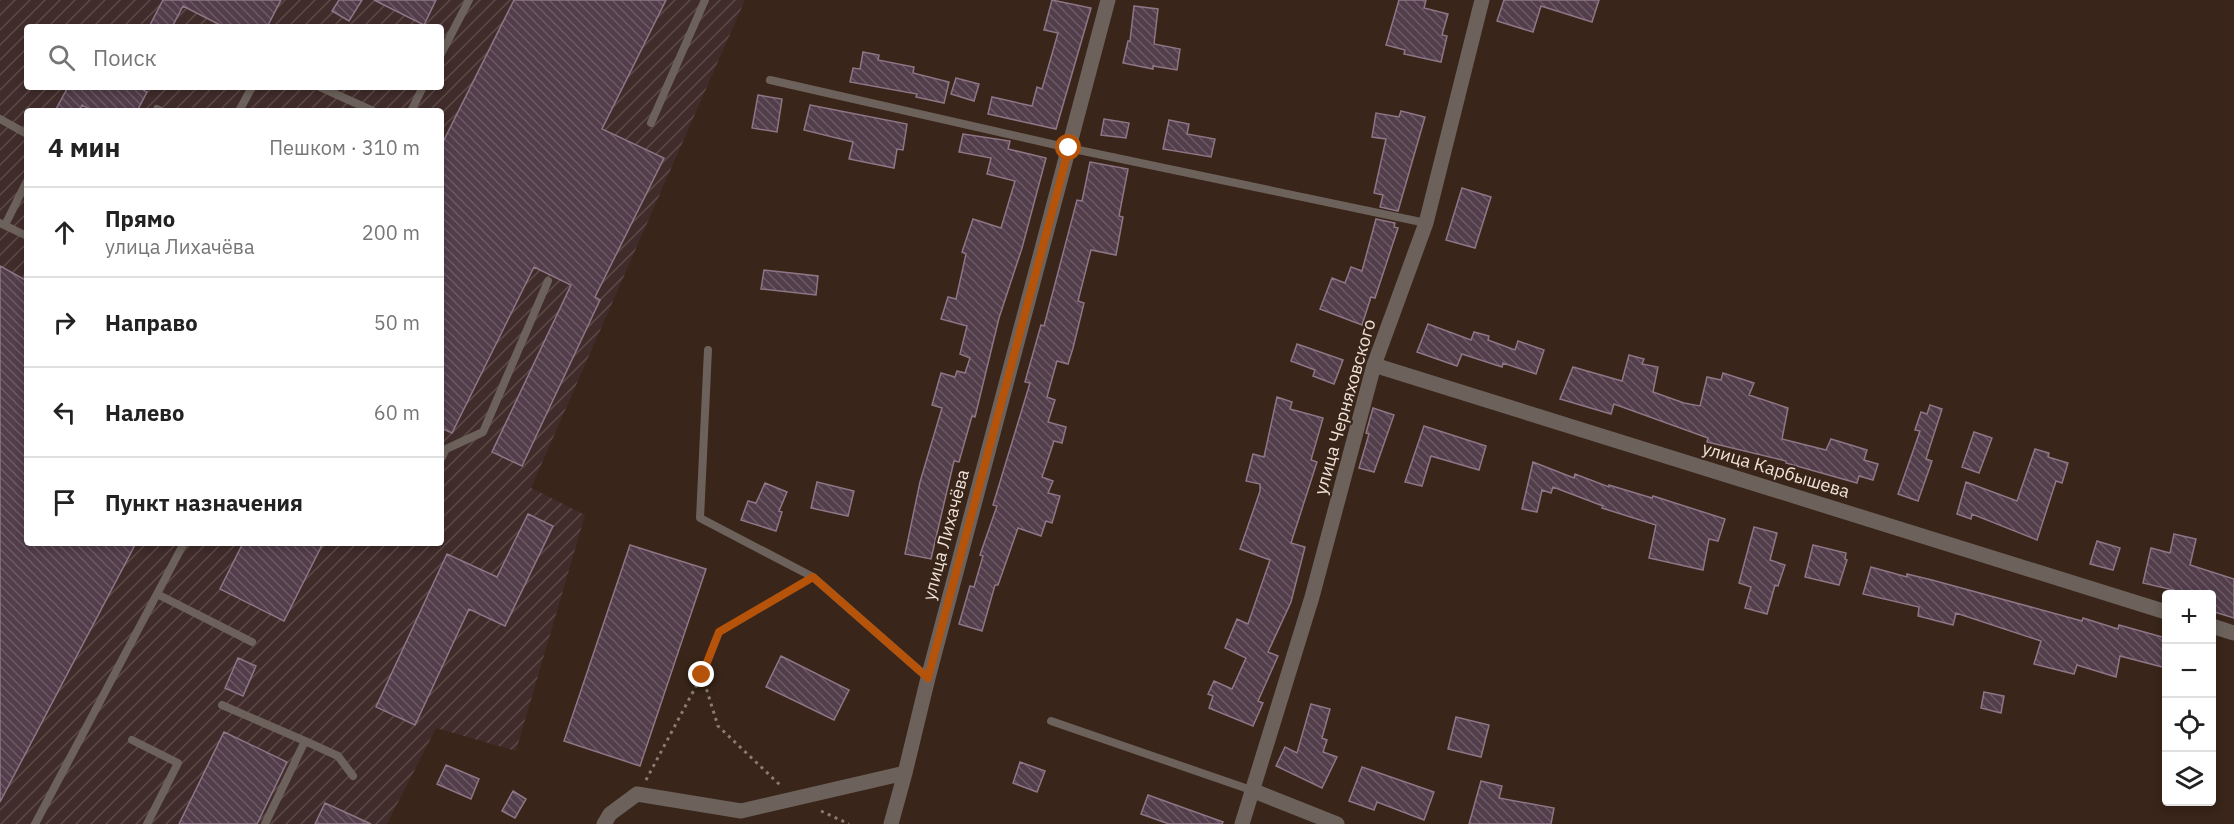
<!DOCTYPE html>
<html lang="ru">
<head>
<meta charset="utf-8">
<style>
  :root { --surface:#fff; --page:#f6f6f6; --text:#222; --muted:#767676; --line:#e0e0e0 }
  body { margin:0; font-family:"IBM Plex Sans",sans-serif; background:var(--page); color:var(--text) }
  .controls { position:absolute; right:18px; bottom:18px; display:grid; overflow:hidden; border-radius:6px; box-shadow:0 3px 9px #0003 }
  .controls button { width:54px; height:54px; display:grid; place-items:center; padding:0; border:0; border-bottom:2px solid var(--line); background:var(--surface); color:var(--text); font:30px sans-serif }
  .stop { position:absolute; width:18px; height:18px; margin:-14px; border:4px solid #b45309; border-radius:50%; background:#fff }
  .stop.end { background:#b45309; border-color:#fff; box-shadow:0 2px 6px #0008 }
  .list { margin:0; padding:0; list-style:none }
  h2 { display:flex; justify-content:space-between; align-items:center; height:78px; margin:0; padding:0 24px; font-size:26px }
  h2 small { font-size:20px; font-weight:400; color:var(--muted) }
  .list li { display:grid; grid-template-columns:39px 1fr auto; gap:18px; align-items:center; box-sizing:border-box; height:90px; padding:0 24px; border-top:2px solid var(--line) }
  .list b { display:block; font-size:22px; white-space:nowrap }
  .list p { margin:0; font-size:20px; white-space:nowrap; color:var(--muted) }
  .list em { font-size:20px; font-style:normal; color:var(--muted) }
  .icon { flex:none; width:33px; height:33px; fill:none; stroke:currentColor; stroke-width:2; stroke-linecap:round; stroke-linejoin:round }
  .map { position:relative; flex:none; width:2234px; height:824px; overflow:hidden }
  .search { position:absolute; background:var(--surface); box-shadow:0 3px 9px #0003; left:24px; top:24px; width:420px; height:66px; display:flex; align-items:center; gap:15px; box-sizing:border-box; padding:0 21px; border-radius:6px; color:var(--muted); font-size:22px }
  .panel { position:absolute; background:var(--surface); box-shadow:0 3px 9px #0003; left:24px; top:108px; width:420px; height:438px; border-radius:6px }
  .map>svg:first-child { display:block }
</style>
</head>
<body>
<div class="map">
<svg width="2234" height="824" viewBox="0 0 2234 824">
  <defs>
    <pattern id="industrial-furrows" width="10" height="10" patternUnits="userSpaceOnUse" patternTransform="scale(1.5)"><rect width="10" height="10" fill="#402c2b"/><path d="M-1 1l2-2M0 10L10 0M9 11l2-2" fill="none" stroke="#5c4a49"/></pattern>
    <pattern id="building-back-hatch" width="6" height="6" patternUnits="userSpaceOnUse" patternTransform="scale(1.5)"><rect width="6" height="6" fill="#523d4b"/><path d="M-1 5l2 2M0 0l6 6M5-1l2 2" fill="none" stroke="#6b5964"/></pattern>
  </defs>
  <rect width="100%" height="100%" fill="#392519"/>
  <path fill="url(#industrial-furrows)" fill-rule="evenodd" d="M0,0H745L531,488L585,515L516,751L436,728L387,824H0ZM27,27H441V87H27ZM27,111H441V543H27Z"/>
  <path fill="url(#building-back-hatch)" stroke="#8e7686" stroke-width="1.5" d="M163,0H281L267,27H224L183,6L172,27H149Z
    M339,0H362L349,21L332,11Z
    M374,0H436L424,25Z
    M514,0H666L602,129L664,158L595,297L600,300L522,466L492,452L571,285L534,267L452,433L441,428V146Z
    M1052,0L1091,8L1056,129L988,114L992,97L1032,106L1037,87L1042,89L1058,33L1044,30Z
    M1399,0H1426L1424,8L1448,14L1442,35L1447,36L1441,62L1404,54L1405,50L1386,45Z
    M1504,0H1599L1592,22L1541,6L1533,32L1497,21Z
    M1134,6L1158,9L1154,44L1180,49L1177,70L1153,66V69L1123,63L1128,41H1130Z
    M863,52L879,55L878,60L914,67L913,73L949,82L944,103L916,97L917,94L850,82L853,68L860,69Z
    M956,78L979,84L974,101L951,94Z
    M68,87H138L147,92L137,111H93L82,105L79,111H55Z
    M758,95L782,99L777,132L752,128Z
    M810,105L907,124L903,150L897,149L894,168L849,159L853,142L804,130Z
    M1401,111L1425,117L1398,211L1380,207L1383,195L1374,193L1386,139L1372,137L1376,113L1399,117Z
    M1104,119L1129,123L1126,138L1101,135Z
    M1169,120L1189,124L1187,134L1215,139L1211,157L1163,149Z
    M963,134L1010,141L1008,149L1046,158L1022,248L999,318L975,417L972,416L959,462L954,461L931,559L905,554L920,482L942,408L932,405L941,373L955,377L957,371L965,373L970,358L960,354L967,326L941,319L948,297L956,299L966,254L962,252L973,219L1001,228L1015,181L987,174L991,158L959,152Z
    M1090,162L1128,169L1119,216L1123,217L1116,255L1091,250L1078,301L1084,303L1073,348L1068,364L1057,361L1047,397L1055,400L1048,422L1066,427L1062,443L1054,441L1042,477L1053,481L1048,493L1060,496L1052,523L1046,521L1041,536L1018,528L998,585H995L982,631L959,624L970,586L974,587L983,556L980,555L997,506L993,505L1030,383L1025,382L1041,325L1044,326L1077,200L1082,201Z
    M1462,188L1491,197L1475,248L1446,240Z
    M1376,219L1395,223L1394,227L1398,228L1375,298L1371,297L1362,325L1320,309L1332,278L1345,283L1351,267L1362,271Z
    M0,266L27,281V543H136L0,802Z
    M764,270L818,276L816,295L761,289Z
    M1428,324L1471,340L1474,332L1489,336L1488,340L1515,350L1518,341L1544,350L1536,374L1503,363L1502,367L1462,354L1457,366L1417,352Z
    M1297,344L1343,360L1334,384L1313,376L1315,370L1291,361Z
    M1629,355L1644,359L1642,364L1658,367L1653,392L1684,403L1700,406L1707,377L1721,380L1723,373L1754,383L1749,395L1788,408L1782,439L1826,450L1831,439L1867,450L1864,460L1878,464L1873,480L1859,476L1857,483L1786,463V461L1707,442L1708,438L1614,404L1611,414L1560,399L1573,367L1622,381Z
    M1277,397L1292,402L1290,409L1323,418L1311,460L1317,462L1291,543L1305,547L1291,602L1268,652L1278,656L1258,701L1263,703L1253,726L1209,708L1213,696L1208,694L1214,681L1232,689L1246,658L1225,648L1237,619L1248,624L1270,560L1240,549L1260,491V484L1246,481L1253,454L1264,457Z
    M1930,405L1942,409L1926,459L1932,461L1918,501L1898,494L1920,431L1915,430L1921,412L1927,414Z
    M1373,408L1394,415L1374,472L1359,468L1369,434L1366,433Z
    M1424,426L1486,446L1479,470L1431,456L1422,486L1405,482Z
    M1974,432L1992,438L1979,473L1962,467Z
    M2035,449L2049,453L2048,457L2068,463L2062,483L2056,481L2037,540L1972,514L1971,519L1957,514L1966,482L2017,501Z
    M1533,462L1574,478L1575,474L1609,487V485L1652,498L1653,496L1725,519L1718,541L1709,539L1703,570L1649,558L1656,525L1602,508L1603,506L1553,487L1551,493L1542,490L1537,512L1522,509Z
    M817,482L854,491L848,516L811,508Z
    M765,483L787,492L779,511L782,512L776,531L741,520L748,501L756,503Z
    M528,514L553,526L505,626L469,609L415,725L376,707L447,554L497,577Z
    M1754,527L1777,533L1770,560L1785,565L1778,586L1775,585L1767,614L1745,608L1751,587L1739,583Z
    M2174,534L2196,539L2190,565L2234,579V618L2211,611V594H2182V592L2143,583L2151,548L2170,553Z
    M2097,541L2120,548L2113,570L2090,564Z
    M243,543H323L284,621L220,589Z
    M630,545L706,569L640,766L564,741Z
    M1813,545L1846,553L1845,559L1847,560L1839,585L1805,577Z
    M1871,567L1907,577V574L1932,580L2082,621L2083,618L2118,629L2119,625L2166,638V668L2120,656L2116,677L2077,665L2074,674L2034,664L2041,641L1956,613L1953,625L1918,616L1919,607L1863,594Z
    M781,656L849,690L834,720L766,687Z
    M238,658L256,666L243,696L225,688Z
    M1984,692L2004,696L2001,713L1981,708Z
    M1311,704L1330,709L1322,738L1327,740L1323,752L1337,757L1322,788L1276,766L1285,747L1297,753Z
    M1456,717L1489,725L1481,757L1448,749Z
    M224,732L287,762L257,824H179Z
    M1020,762L1045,771L1037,792L1013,783Z
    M446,765L479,779L471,799L437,784Z
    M1362,767L1434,792L1424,820L1377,802L1374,810L1349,801Z
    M1481,781L1502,786L1499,798L1554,808L1551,824H1469Z
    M513,791L526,799L515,818L502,811Z
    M1148,795L1223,822L1222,824H1169L1141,814Z
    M325,803L371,824H315Z"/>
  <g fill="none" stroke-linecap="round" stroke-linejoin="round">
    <path stroke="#8c7b71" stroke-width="3" stroke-dasharray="3 4.5" stroke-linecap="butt" d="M702,675L718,726L780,785
      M646,780L702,675L719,632L798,586
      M821,811L849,824"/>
    <path stroke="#6c625b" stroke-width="8" d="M441,54L469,0
      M770,80L1069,148L1426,223
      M320,87L373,111
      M157,109L161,111
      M239,111L252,87
      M411,111L423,87
      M0,119L27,134
      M651,123L705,0
      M0,223L27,236
      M5,225L27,181
      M708,350L700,518L813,577L928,678
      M441,459L446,449L483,432L548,281
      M157,594L252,642
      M222,705L305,741L265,824
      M1051,721L1254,791
      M132,740L178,763L147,824
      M305,741L338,756L353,776
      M35,824L184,543"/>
    <path stroke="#6c625b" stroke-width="15" d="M1374,365L2166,612
      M2212,626L2234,633
      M1254,791L1337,824
      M604,824L610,814L637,794L741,811L905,773L928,678L1108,0
      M891,824L905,773
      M1242,824L1312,597L1374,365L1426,223L1482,0"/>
  </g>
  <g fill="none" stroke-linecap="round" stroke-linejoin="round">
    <path stroke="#b45309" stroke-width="8" d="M702,675L719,632L813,577L928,678L1069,148"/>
  </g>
  <g text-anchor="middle" stroke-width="4.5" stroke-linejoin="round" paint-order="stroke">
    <g font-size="18" fill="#eee1d8" stroke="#392519">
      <text transform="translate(1345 407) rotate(-74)" y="6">улица Черняховского</text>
      <text transform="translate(1776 470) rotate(17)" y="6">улица Карбышева</text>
      <text transform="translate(946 535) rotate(-75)" y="6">улица Лихачёва</text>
    </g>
  </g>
</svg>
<div class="controls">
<button>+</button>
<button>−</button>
<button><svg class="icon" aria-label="locate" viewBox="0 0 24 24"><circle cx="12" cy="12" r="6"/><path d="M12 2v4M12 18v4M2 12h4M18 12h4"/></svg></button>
<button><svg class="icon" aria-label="layers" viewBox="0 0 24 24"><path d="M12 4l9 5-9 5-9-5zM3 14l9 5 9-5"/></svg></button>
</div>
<div class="stop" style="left:1069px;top:148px"></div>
<div class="stop end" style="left:702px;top:675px"></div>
<div class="search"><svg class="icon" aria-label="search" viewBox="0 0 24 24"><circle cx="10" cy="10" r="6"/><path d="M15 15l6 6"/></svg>Поиск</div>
<section class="panel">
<h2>4 мин<small>Пешком · 310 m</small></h2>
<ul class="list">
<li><svg class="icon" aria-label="ahead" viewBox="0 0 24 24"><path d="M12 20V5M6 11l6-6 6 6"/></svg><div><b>Прямо</b><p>улица Лихачёва</p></div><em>200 m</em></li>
<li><svg class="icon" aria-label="right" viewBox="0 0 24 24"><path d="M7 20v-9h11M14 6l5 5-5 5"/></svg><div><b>Направо</b></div><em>50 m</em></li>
<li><svg class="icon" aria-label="left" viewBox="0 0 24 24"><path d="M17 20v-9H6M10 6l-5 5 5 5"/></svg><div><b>Налево</b></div><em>60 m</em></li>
<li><svg class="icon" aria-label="arrive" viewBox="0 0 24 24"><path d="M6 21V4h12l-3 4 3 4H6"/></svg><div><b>Пункт назначения</b></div></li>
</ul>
</section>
</div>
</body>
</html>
